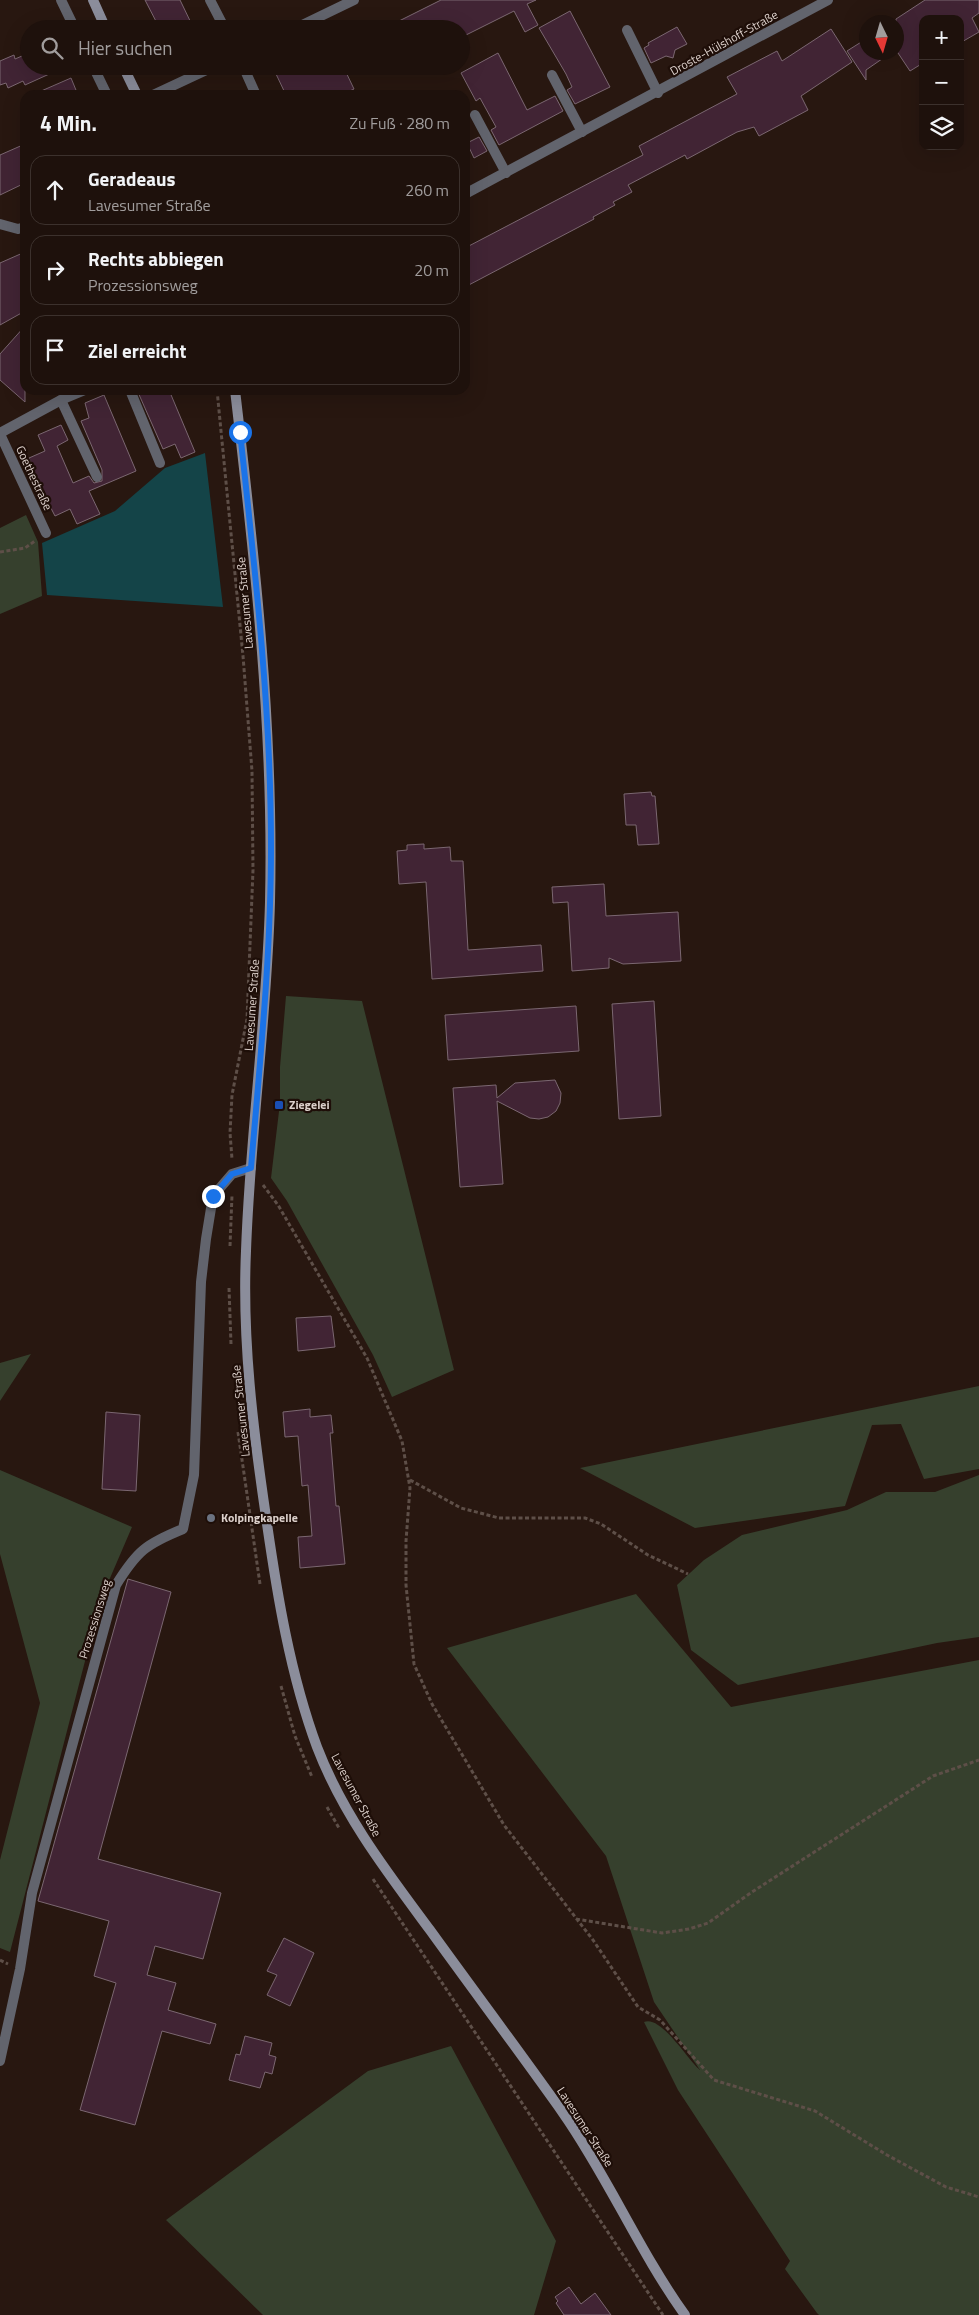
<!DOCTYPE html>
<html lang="de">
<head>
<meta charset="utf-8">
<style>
  :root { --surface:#1e110c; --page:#261a15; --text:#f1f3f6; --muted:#a19d9d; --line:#3c312d }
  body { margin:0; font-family:"Titillium Web",sans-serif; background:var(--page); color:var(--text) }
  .controls { position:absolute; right:15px; top:15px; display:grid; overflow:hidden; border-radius:10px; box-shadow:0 5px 20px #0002 }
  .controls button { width:45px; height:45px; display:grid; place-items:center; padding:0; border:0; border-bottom:1px solid var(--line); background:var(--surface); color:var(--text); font:25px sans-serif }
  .compass { position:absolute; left:859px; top:15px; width:45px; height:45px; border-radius:50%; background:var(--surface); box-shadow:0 5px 20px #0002; rotate:175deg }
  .stop { position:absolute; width:15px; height:15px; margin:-11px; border:4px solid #1a73e8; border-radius:50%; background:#fff }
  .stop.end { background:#1a73e8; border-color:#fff; box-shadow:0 1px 5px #0008 }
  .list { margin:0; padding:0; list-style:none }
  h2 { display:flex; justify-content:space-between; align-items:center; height:65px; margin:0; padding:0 20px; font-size:21px }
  h2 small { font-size:16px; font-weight:400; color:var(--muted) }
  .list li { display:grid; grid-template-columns:32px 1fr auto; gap:15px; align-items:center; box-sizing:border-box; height:70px; margin:0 10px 10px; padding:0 10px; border:1px solid var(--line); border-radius:15px }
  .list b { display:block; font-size:19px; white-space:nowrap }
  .list p { margin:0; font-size:16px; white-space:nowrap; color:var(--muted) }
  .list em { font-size:16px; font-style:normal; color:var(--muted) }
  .icon { flex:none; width:28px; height:28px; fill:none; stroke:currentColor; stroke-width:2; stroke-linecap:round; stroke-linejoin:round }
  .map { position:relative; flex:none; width:979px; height:2315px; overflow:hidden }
  .search { position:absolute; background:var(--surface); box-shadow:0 5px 20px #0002; left:20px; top:20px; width:450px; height:55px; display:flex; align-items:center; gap:12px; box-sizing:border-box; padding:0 18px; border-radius:28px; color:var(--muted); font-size:19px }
  .panel { position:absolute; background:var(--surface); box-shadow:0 5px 20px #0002; left:20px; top:90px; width:450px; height:305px; border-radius:15px }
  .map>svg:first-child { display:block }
</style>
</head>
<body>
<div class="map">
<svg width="979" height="2315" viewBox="0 0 979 2315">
  <rect width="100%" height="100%" fill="#281710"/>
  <path fill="#36402d" d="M26,515L38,542L42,596L0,614V528Z
    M286,996L362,1001L454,1370L392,1397L373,1355L287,1201L271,1178L280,1103V1067Z
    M31,1354L0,1401V1363Z
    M979,1386V1469L924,1479L901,1424L872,1425L845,1506L695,1528L580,1468Z
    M0,1470L132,1527L101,1599L10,1952L0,1948V1860L40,1703L0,1554Z
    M979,1475V1637L937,1643L738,1685L691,1650L677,1585L704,1560L742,1535L847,1510L886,1492H935Z
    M636,1594L731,1707L979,1660V2315H819L817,2313L785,2269L790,2261L678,2090L644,2022C661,2015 687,2059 700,2070L654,2002L606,1856L447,1648Z
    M451,2046L556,2241L534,2315H263L166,2220L368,2071Z"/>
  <path fill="#144448" d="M205,453L223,607L47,595L42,543L115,511L165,468Z"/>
  <path fill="#412434" stroke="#7b6771" d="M145,0H180L194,29H160Z
    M441,0H536L527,4L538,25L525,32L514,11L462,37L461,29H383Z
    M925,0H979V13L972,18L979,32L960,43V19H923V63L910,71L896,50V19Z
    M570,11L610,87L575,104L567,90L572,87L566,74L539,28Z
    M677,27L687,44L675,50L673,58L666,56L651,63L644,48L649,45L648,43Z
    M831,29L852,62L801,96L808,110L759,136L754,127L737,132L687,159L685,155L628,185L632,192L613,202L615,205L593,217L594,219L465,287V248L643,155L639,146L737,94L727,77L777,51L782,61Z
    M866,39V52H892L866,70V80L847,51Z
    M29,53V66H67L25,85L23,81L8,88L6,83L0,85V61L14,55L15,59Z
    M498,53L527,110L555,96L563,111L499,145L491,130L496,127L480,98L476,101L461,73Z
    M292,66H343L354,89L341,95H286L276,74Z
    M71,78L78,95H32Z
    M479,137L487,151L474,158L467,143Z
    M25,144V183L0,195V155Z
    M25,252V311L0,325V263Z
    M25,326V402L0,380V354Z
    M137,390H169L195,452L181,458L175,444L163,449Z
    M104,395L136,471L89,491L100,514L77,524L70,509L55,516L31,469L33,468L29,458L45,451L38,435L61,425L68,440L57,446L73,483L89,476L94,483L102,481V470L81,421L89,418L85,403Z
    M651,792L652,796H655L659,844L638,845L636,825H626L624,794Z
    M424,844V849L450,847L451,861H463L468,950L541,945L543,971L432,979L426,882L399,884L397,851L407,850V845Z
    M604,884L606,916L678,912L681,961L623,964L609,958V968L572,971L568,902L553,903L552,887Z
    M654,1001L661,1116L619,1119L612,1004Z
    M576,1006L579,1051L448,1060L445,1015Z
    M555,1080L561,1093L560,1103L556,1111L548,1117L539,1119L530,1118L497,1101L503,1184L460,1187L453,1088L496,1085L497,1098L515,1083Z
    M331,1316L335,1347L298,1351L296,1318Z
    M310,1409V1417L331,1415L333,1433H330L336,1506H339L345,1564L300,1568L298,1537L312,1536L308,1485L302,1486L298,1436L285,1437L283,1412Z
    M106,1412L140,1415L136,1491L102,1489Z
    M128,1579L171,1592L98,1859L221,1893L203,1959L155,1946L147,1975L176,1983L168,2010L216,2024L210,2044L162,2031L135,2125L80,2110L116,1983L94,1976L109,1921L38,1901Z
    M284,1938L314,1953L290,2006L267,1995L277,1975L267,1971Z
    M245,2036L272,2043L269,2055L276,2057L272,2074L265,2072L260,2088L229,2080L236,2054L240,2055Z
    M569,2287L581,2304L595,2293L611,2315H564L556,2303L558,2301L555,2297Z"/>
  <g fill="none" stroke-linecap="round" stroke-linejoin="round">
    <path stroke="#5e4f48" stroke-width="3" stroke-dasharray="4 2.5" stroke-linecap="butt" d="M217,390L243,656L252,771L253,870L247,1019L232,1095L230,1133L232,1159
      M0,552L25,548L35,541
      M263,1185L278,1205L367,1358L402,1441L410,1488L406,1541V1585L414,1664L432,1704L504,1825L593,1940L638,2007L660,2020L714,2080L815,2111L887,2155L946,2187L979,2197
      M230,1246L232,1195
      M229,1288L231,1344
      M238,1432L260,1584
      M410,1480L461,1508L499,1518H585L601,1524L648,1555L688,1574
      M281,1686L295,1736L312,1777
      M327,1807L339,1828
      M373,1879L663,2315
      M576,1919L662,1933L689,1929L708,1923L752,1892L933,1776L979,1760
      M0,1960L8,1964"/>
    <path stroke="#62646d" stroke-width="10" d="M627,30L658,93
      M552,75L582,132
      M475,115L506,173
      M130,390L160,463
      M61,400L97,477"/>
    <path stroke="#62646d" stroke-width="10" d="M61,0L75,29
      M210,0L225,29
      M294,29L354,0
      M93,66L107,95
      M243,66L256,95
      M153,95L215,66
      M465,194L828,0
      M0,224L18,229L25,227
      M0,433L61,400L85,390
      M0,434L46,533
      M0,2061L20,1969L32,1893L116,1585C137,1551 146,1544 183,1529L194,1475L201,1282L206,1239L213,1196L232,1174L251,1168"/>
    <path stroke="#8b8d9b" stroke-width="10" d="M93,0L106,29
      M123,66L137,95
      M235,390C255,560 274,731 270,902C267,1019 250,1134 246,1251C242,1339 253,1429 266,1517C277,1594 290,1674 317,1747C343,1815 387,1872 430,1930C474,1991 519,2051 563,2113C608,2177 639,2251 685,2315"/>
  </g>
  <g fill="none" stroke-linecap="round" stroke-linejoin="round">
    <path stroke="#1a73e8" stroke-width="6" d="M213,1196L232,1174L251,1168C260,1061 271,955 271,847C271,708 255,570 240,432"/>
  </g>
  <rect fill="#1a4fb4" stroke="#1e0e08" stroke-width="2" x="274" y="1100" width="10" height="10" rx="2.5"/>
  <circle fill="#6b7280" stroke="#1e0e08" stroke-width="2" cx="211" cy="1518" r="5"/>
  <g text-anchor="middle" stroke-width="4.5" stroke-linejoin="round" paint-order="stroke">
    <g font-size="12" fill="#dcd0cb" stroke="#1e0e08">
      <text transform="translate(724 43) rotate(-29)" y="4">Droste-Hülshoff-Straße</text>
      <text transform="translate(34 478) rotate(65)" y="4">Goethestraße</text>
      <text transform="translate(245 603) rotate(-95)" y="4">Lavesumer Straße</text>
      <text transform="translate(252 1005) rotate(-86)" y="4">Lavesumer Straße</text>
      <text transform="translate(241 1411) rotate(-96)" y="4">Lavesumer Straße</text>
      <text transform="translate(95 1619) rotate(-73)" y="4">Prozessionsweg</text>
      <text transform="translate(356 1795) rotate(62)" y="4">Lavesumer Straße</text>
      <text transform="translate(585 2127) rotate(57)" y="4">Lavesumer Straße</text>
    </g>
    <g font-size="12" font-weight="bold" fill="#dcd0cb" stroke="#1e0e08" text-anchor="start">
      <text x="289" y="1109">Ziegelei</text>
      <text x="221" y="1522">Kolpingkapelle</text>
    </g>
  </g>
</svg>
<div class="controls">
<button>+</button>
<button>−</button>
<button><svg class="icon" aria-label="layers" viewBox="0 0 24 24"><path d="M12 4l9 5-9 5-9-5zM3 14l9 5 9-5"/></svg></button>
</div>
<svg class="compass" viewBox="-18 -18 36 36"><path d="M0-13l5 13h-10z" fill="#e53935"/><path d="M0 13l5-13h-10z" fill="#a19d9d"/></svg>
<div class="stop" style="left:240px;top:432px"></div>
<div class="stop end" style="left:213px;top:1196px"></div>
<div class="search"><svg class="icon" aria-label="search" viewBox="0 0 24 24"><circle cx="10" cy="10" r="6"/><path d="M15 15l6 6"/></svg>Hier suchen</div>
<section class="panel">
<h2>4 Min.<small>Zu Fuß · 280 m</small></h2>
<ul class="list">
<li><svg class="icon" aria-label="ahead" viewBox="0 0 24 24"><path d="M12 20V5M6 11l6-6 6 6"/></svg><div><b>Geradeaus</b><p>Lavesumer Straße</p></div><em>260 m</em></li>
<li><svg class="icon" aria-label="right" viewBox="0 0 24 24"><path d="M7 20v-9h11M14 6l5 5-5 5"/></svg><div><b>Rechts abbiegen</b><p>Prozessionsweg</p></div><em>20 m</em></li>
<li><svg class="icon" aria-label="arrive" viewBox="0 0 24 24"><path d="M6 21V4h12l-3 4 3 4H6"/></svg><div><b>Ziel erreicht</b></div></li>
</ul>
</section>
</div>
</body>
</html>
